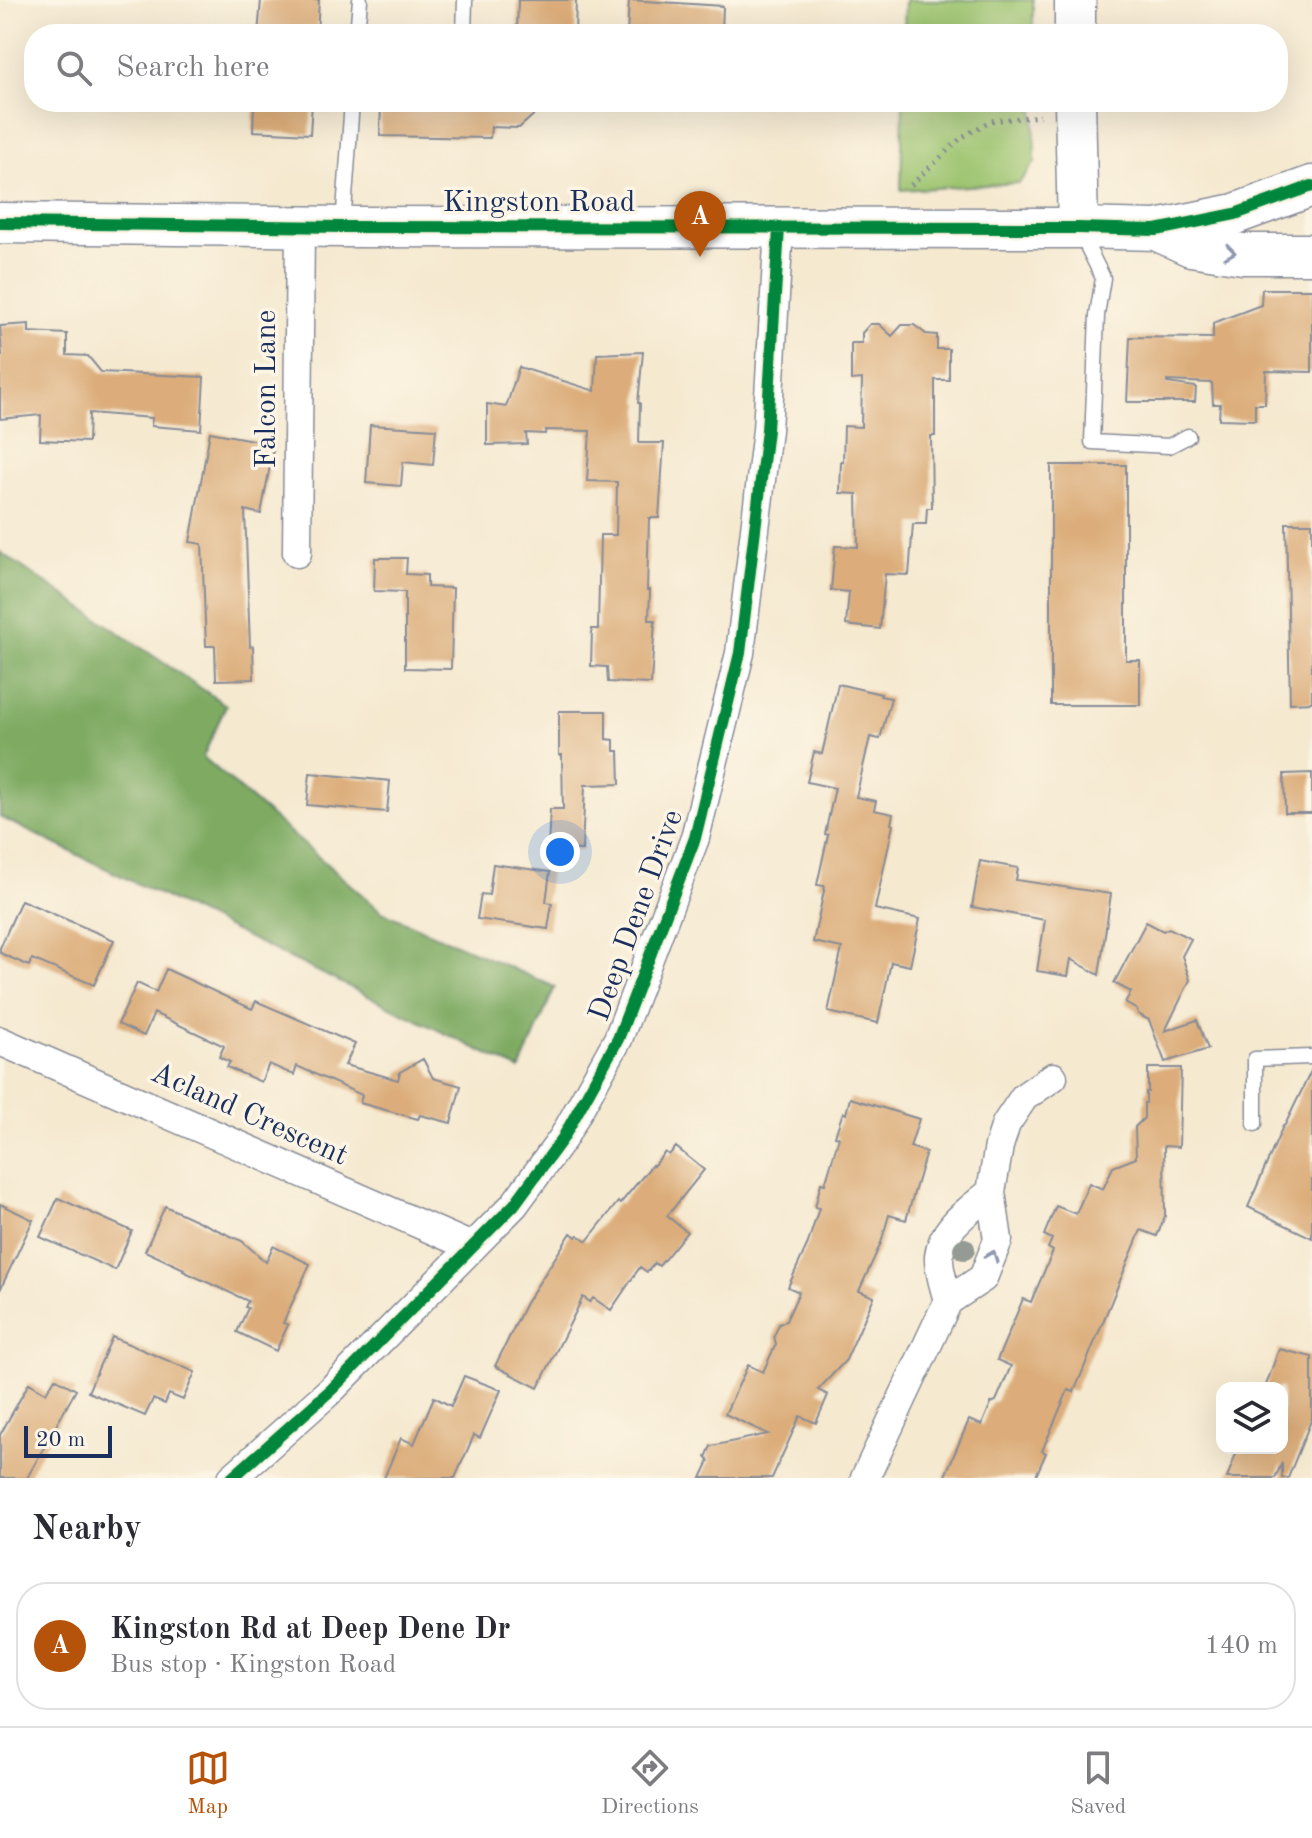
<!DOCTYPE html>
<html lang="en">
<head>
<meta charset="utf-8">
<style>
  :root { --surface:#fff; --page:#f7f7f7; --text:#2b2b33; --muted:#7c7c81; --line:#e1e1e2; --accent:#b45309 }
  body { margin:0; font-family:"Old Standard TT",serif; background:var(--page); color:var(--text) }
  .controls { position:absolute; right:24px; bottom:24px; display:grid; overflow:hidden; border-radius:16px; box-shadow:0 8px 32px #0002 }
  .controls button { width:72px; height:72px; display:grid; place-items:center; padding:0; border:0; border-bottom:2px solid var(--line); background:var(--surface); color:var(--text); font:40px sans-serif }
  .scale { position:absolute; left:24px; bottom:20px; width:88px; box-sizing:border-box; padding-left:8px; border:4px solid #1b2f5e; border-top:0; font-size:22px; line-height:28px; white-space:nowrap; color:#1b2f5e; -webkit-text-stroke:6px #fcf5e5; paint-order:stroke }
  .you { position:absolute; left:560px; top:852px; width:28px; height:28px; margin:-20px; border:6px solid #fff; border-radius:50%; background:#1a73e8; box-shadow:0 0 0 12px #1a73e833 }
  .badge { display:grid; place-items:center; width:52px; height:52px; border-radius:50%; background:var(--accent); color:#fff; font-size:26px; font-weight:700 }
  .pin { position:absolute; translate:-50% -66px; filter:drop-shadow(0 2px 4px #0008) }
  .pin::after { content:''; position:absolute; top:42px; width:28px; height:24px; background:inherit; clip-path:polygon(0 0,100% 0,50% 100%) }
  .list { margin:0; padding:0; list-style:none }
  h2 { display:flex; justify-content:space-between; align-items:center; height:104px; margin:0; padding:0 32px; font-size:34px }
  h2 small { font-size:26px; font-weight:400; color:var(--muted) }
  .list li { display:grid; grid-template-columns:52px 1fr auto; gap:24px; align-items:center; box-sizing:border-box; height:128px; margin:0 16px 16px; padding:0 16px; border:2px solid var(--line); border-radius:32px }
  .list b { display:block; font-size:30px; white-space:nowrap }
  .list p { margin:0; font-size:26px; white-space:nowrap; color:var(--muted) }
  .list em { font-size:26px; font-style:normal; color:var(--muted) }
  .icon { flex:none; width:44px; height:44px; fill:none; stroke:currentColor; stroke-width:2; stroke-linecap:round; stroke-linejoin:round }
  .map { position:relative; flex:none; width:1312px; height:1478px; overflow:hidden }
  .search { position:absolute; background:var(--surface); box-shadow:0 8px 32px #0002; left:24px; right:24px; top:24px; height:88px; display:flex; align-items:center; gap:20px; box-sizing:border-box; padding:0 28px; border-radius:32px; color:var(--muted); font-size:30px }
  .sheet { height:248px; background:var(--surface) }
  nav { display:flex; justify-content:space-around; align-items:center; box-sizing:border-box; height:112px; border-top:2px solid var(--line); background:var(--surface); font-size:22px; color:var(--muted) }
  nav a { display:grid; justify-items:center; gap:4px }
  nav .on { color:var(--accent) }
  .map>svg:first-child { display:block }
</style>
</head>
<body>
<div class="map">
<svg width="1312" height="1478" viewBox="0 0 1312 1478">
  <rect width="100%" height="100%" fill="#fcf5e5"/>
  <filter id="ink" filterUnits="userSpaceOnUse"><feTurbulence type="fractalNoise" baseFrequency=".0125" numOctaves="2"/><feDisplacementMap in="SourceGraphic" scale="16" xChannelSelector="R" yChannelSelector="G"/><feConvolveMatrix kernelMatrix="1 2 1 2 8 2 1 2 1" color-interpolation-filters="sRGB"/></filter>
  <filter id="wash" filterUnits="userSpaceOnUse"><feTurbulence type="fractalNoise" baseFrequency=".006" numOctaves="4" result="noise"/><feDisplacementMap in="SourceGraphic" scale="32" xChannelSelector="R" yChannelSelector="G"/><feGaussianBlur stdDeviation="1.8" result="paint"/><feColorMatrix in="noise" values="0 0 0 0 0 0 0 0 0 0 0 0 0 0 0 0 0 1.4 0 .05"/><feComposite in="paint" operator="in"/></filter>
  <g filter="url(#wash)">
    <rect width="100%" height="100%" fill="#f5e9d0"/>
    <path fill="#9dc46f" stroke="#5c7a66" stroke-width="2" d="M905,0H1033V34H904Z
      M903,102H1034L1035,162L1019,183L901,190Z"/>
    <path fill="#7eaa62" stroke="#4c6c60" stroke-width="2" d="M0,552L226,705L203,757L382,912L555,987L520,1070L0,817Z"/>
    <g id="blocks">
      <path fill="#dcad7a" d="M261,0H319L317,34H258Z
        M518,0H576L575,34H517Z
        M629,0L723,6L722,34H627Z
        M254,102H312L310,134L253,131Z
        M381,102H548L519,128L491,127L490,138L380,136Z
        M1262,289H1312V372L1266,371L1265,404H1255V420L1219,419L1220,404H1213L1212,383L1167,381V383L1196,387L1195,402H1127L1130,337L1213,338V323L1261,305Z
        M29,324V332L67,334V355L88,356L101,372L204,377L201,430L151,426L152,418L89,413L88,442L40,440L41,415L0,419V356H2L0,326Z
        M870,324H879L892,336L902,325H914L926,334L937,335V349H949V380H935V436H931L932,508H927L926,524H913L909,575L885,574L880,629L846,625L849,592L831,590L835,546L858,547L857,494L840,493L841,461L843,462L844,426L861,427L862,379L851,380V343H862V333Z
        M643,352L638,403H640L639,443H664L659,518H649L647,590H650L649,620H655L651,684L608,682L607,667L591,666L592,629H598L600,535H616L617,482L587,481L590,431L546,430L545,434L526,433L527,444L487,445V404L506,407L519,367L595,391L597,354Z
        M370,425L436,429L433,465L403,462L401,486L366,483Z
        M210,432L274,444L261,514L245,510L250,647L253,646L254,679L216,680L215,646H206L202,544L190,542Z
        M1051,465H1126V660H1140V705H1051Z
        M1286,523H1312V702L1290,703Z
        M375,558H407L406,574L427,575V587L453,588L451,669L405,668V592L374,591Z
        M838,684L881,694L880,696L891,698L880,739L870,737L856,797L876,801L874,810L893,814L891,824L893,825L875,909L920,919L910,966L891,962L878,1023L828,1012L842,948L813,942L825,886L817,885L828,835L825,834L835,788L807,782L814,752L822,754Z
        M559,711H606V739L614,740V751H619L620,784L585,785L582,850L548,848L550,809H563L562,755H559Z
        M310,773L390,781L387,812L307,805Z
        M1312,773V813H1285L1284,774Z
        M980,861L1018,868L1016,880L1111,894L1099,975L1071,959L1068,976L1037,971L1045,920L972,907Z
        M493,864L550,872L546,902L552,903L548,929L477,919L481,894L489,895Z
        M21,900L114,940L94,985L32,959L29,966L0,953V948Z
        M1146,922L1163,931L1169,928L1191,939L1182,956L1190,980L1165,1031L1197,1020L1208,1049L1165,1062L1149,1020L1138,1014L1137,1010L1125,1003L1131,992L1114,983Z
        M166,969L252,1009L256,1001L355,1044L345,1065L398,1080L400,1072L423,1059L433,1078L461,1086L451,1123L420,1115L418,1119L360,1103L362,1095L297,1066L294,1075L269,1064L261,1082L227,1067L230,1062L219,1057L224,1046L154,1013L144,1036L118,1024L137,983L156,992Z
        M1148,1068H1181L1179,1147L1164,1146L1165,1216L1157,1236L1141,1230L1074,1392L1068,1390L1042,1451L1046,1453L1035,1478H944L969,1420L982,1425L991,1403L996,1401L1011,1366L997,1360L1023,1299L1031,1302L1053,1251L1048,1248L1052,1239L1044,1235L1056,1206L1076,1214L1089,1183L1103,1189L1113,1167L1136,1158L1135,1127L1144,1118V1103H1146V1092H1148Z
        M1312,1069V1238L1248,1207L1283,1126L1285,1125Z
        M850,1098L919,1119L910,1147L926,1152L906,1220L889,1215L881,1243L859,1291L874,1297L846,1360L818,1390L828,1395L816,1423L800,1416L772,1478H701L709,1461L706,1457L711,1446L768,1434L725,1414L748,1365L763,1372L776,1344L774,1336L779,1324L786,1321L799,1292L788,1287L808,1243L819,1208L815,1207L821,1183L825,1184L839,1137L835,1136L843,1112L846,1114Z
        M676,1147L704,1170L667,1216L687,1232L659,1266L655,1263L647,1272L640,1267L611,1310L593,1298L590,1302L583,1297L538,1388L495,1366L526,1303L571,1233L576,1237L578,1235L587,1241L618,1202L620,1204L652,1165L653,1166L665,1152L669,1155Z
        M58,1198L132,1231L115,1270L40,1237Z
        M0,1204L33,1220L0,1290Z
        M165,1206L242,1241L266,1262L273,1246L310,1264L283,1323L288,1325L276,1351L237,1332L248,1308L245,1307L248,1301L183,1271L184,1269L145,1251Z
        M112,1337L195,1372L183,1400L169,1394L165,1404L153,1399L145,1416L88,1392Z
        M1279,1349L1312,1357V1418L1288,1478H1282V1463L1275,1478H1227L1238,1448H1282V1388H1265Z
        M464,1376L501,1390L480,1438L474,1435L455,1478H384L401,1438L414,1444L434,1397L451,1406Z
        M55,1378L76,1390L27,1478H0V1435L29,1383L46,1393Z"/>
    </g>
  </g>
  <g filter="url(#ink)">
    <use href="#blocks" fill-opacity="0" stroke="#888c97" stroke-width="2"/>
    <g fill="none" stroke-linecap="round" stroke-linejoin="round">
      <defs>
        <path id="lane" d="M358,33L414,34
          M357,34L360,0
          M464,34L465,0
          M343,225L352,102
          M1080,232L1103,278L1097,315L1092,442L1169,446L1188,436
          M1255,1124V1059L1312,1057"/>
        <path id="street" d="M297,553L300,226
          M0,1041L472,1247
          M948,1301C945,1288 938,1270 939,1256C942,1227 971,1209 991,1192
          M232,1478L332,1389L514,1205L563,1138L618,1039L695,838L740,653L767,430L779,228
          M865,1478L948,1301L983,1278L998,1240L991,1192L999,1146L1006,1124L1024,1097L1053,1077"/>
        <path id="secondary" d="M1075,0V34
          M1075,102L1078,228
          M0,223L343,227L1078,228L1156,230L1235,214L1312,186
          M1156,230L1191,246L1243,254H1312"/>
      </defs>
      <use href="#lane" stroke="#888c97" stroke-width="17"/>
      <use href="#street" stroke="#888c97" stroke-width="31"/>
      <use href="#secondary" stroke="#888c97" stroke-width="43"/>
      <path stroke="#888c97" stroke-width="5" stroke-dasharray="2 6" stroke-linecap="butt" d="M911,185L961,138L990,121L1040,116"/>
      <use href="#lane" stroke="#fff" stroke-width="14"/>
      <use href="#street" stroke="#fff" stroke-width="28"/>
      <use href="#secondary" stroke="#fff" stroke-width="40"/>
      <defs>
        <path id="cycleway" d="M0,223L343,227L1078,228L1156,230L1235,214L1312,186
          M232,1478L332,1389L514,1205L563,1138L618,1039L695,838L740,653L767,430L779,228"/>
      </defs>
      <use href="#cycleway" stroke="#fcf5e5" stroke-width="17"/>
      <use href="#cycleway" stroke="#00873e" stroke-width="12"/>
    </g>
    <circle fill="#939b94" cx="964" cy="1249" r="11"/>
    <defs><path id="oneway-chevron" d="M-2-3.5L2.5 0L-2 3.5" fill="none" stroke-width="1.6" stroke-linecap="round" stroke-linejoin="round" transform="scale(2)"/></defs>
    <g stroke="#8d97ae">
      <use href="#oneway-chevron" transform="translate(1230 252) rotate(8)"/>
      <use href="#oneway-chevron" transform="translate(992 1256) rotate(-68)"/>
    </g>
  </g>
  <g text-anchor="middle" stroke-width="7" stroke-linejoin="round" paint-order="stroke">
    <g font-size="30" fill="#1b2f5e" stroke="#fcf5e5">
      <text x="539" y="211">Kingston Road</text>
      <text transform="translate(265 389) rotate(-90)" y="10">Falcon Lane</text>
      <text transform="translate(635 915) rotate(-70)" y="10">Deep Dene Drive</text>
      <text transform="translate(250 1113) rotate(24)" y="10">Acland Crescent</text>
    </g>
  </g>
</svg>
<div class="controls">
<button><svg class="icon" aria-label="layers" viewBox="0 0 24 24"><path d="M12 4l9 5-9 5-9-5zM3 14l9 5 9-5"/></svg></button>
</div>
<div class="scale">20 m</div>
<div class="you"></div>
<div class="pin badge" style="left:700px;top:257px">A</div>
<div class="search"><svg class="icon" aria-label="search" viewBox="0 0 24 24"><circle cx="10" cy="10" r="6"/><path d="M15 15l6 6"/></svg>Search here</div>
</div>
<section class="sheet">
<h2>Nearby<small></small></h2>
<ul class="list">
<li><span class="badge">A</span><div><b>Kingston Rd at Deep Dene Dr</b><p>Bus stop · Kingston Road</p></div><em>140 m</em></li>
</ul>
</section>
<nav>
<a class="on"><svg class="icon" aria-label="map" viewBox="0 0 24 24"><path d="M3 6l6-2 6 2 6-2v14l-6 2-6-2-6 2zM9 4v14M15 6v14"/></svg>Map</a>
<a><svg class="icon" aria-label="directions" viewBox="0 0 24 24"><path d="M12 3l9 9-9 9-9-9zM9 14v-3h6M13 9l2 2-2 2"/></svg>Directions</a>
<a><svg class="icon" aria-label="saved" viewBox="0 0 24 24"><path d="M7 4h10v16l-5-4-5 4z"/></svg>Saved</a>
</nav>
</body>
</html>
